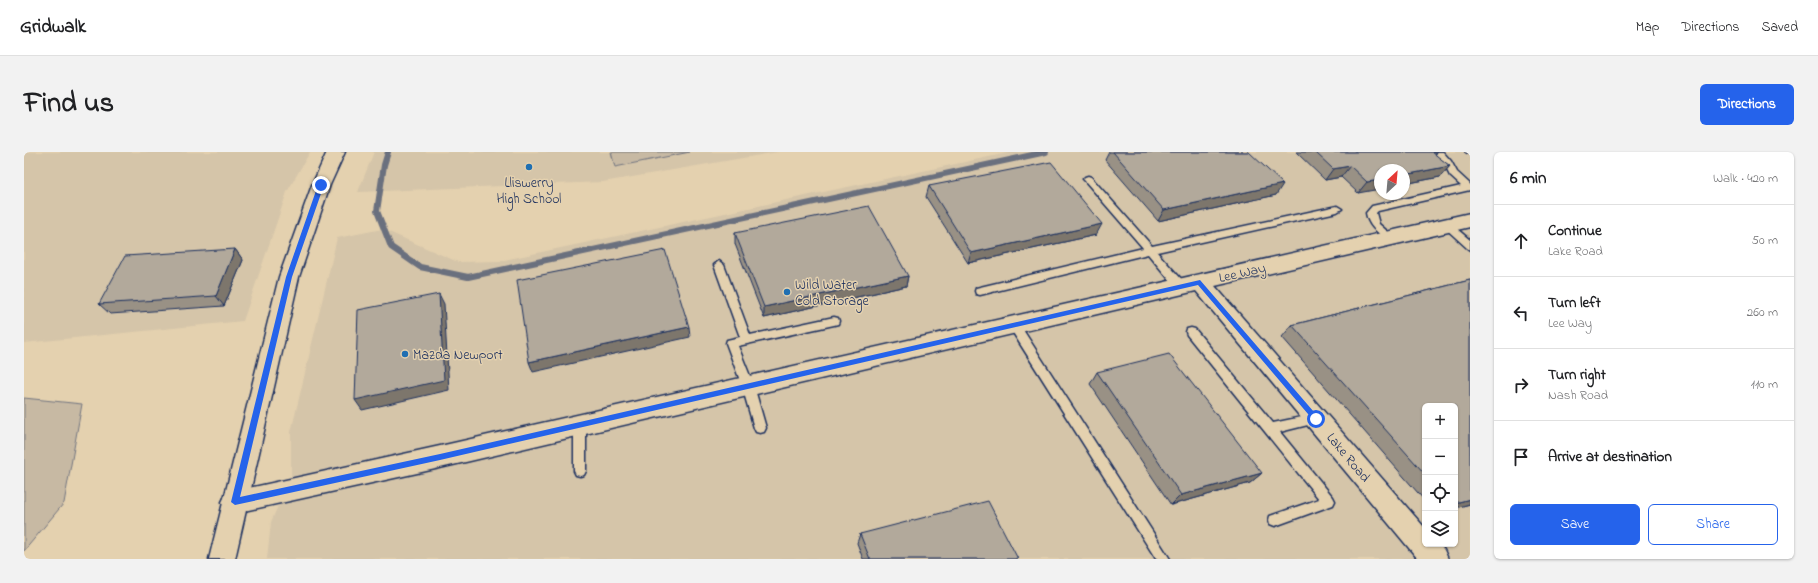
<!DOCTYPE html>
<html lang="en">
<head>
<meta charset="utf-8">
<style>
  :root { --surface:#fff; --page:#f2f2f2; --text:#202124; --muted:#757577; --line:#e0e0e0; --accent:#2563eb }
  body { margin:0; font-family:"Indie Flower",sans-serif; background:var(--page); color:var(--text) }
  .controls { position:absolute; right:12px; bottom:12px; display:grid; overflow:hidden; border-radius:6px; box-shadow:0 1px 3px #0004 }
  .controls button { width:36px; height:36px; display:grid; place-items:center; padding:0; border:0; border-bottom:1px solid var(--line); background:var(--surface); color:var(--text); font:20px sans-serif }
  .compass { position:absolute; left:1350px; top:12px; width:36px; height:36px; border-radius:50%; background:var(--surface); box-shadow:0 1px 3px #0004; rotate:26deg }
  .stop { position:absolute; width:12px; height:12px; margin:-9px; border:3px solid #2563eb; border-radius:50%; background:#fff }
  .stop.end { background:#2563eb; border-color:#fff; box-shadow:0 1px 4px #0008 }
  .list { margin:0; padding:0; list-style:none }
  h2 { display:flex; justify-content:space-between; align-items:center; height:52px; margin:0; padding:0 16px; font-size:17px }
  h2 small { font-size:13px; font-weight:400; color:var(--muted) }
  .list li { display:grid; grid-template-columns:26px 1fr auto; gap:12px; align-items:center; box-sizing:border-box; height:72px; padding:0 16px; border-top:1px solid var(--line) }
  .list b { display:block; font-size:15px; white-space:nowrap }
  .list p { margin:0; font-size:13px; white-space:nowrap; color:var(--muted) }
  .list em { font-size:13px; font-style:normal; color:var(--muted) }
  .actions { display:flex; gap:8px; padding:12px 16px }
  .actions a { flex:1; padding:9px 0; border:1px solid var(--accent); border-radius:6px; text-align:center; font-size:14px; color:var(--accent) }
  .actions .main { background:var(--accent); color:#fff }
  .icon { flex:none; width:22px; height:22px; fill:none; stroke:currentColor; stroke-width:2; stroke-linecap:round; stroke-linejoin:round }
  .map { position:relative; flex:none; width:1446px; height:407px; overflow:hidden; border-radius:6px }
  header { display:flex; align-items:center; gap:24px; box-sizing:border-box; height:56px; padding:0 20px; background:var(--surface); border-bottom:1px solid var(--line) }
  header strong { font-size:19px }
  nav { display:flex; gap:22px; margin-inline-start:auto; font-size:14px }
  .intro { display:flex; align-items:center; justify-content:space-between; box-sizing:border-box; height:96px; padding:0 24px }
  h1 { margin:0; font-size:28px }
  .button { padding:10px 18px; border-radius:6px; background:var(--accent); color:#fff; font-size:14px; font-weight:700 }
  main { display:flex; gap:24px; padding:0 24px }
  aside { flex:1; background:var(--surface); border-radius:6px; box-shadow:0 1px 3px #0004 }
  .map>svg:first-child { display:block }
</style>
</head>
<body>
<header>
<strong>Gridwalk</strong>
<nav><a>Map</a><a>Directions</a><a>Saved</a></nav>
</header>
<div class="intro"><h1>Find us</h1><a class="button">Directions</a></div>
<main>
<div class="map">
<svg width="1446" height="407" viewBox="0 0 1446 407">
  <rect width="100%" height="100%" fill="#e4d1af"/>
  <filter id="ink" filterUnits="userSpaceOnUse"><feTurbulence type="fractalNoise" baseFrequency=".025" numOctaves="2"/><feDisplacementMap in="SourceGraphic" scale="8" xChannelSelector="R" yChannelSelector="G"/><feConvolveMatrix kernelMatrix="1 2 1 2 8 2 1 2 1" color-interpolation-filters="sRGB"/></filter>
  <g filter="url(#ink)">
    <path fill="#d5c5a9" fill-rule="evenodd" d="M0,0H286L263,40L219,169L0,191Z
      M350,0H754L579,30L334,40Z
      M988,0H1446V407H243L247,370L267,324V280L313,86L358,77L434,110L476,109ZM1356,18H1380V42H1356ZM1401,254H1431V392H1401Z"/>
    <path fill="#c7b9a3" stroke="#717480" d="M587,0H666L591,15Z
      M0,246L58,252L40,351L0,399Z"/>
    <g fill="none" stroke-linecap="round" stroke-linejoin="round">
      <path stroke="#6b6f7e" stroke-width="6" d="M364,0L360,13L353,59L367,95L396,115L444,125L1022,0"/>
      <defs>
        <path id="service" d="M1410,0H1419L1427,9L1433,20L1446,32V38L1354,59L1352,61L1355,72L1371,86L1369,88H1363C1353,80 1344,74 1342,61L1348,54L1437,34L1426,24L1420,12Z
          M1064,24L1067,25L1128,94L1313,54L1318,57L1313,60L1133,100L1161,131L1162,134L1157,138L1153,137L1124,102L956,143L952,142L951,139L952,136L956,135L1119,96L1061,29L1059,27L1061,25Z
          M1423,70L1426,71L1446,88V98L1443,96L1420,75L1418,73Z
          M695,109L700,113L726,183L810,165L814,166L815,169L814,172L810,173L714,194L730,234L742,276L740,280L736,281L732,280L730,276L718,234L702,191L703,188L716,185L690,113Z
          M990,169L994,170L1146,407H1132L986,176L985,173L986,170Z
          M1167,176L1171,177L1249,271L1292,262L1296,264L1298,267L1296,270L1256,280L1309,345L1311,349L1309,353L1251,374L1246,372L1245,368L1246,364L1295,347L1163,183L1162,180L1163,177Z
          M556,267L560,268L562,272V319L560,323L556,324L552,323L550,319V272L552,268Z"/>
        <path id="minor" d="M1446,61V75L1191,134L1401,376V392H1415L1420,398L1424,407H1394L1172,139L416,316L211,361L202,358L198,350L202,342L211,339L416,294Z"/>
        <path id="tertiary" d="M303,0H321L306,33L275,125L211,407H185L255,125L288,33Z"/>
      </defs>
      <use href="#service" stroke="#1b2f5e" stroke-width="3"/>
      <use href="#minor" stroke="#1b2f5e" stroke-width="3"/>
      <use href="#tertiary" stroke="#1b2f5e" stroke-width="3"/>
      <use href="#service" fill="#e4d1af" fill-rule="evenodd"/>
      <use href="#minor" fill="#e4d1af" fill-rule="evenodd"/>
      <use href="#tertiary" fill="#e4d1af" fill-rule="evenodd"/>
    </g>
    <path fill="#999185" stroke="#1b2f5e" d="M1085,0H1225L1252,43L1134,69L1081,8Z
      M1272,0H1413L1411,3L1426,14L1416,25L1380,32V18L1334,41L1317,25L1301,28Z
      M1440,0H1446V4Z
      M905,34L1072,83L944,111L902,45Z
      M711,81L884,124L882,134L740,166L711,92Z
      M211,97L219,108L200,154L86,162L75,152Z
      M1446,128V352L1431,356L1401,254V349L1258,185L1268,173Z
      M1073,220L1238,321L1226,331L1147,353L1066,232Z
      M836,382L994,407H839L833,391Z"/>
    <path fill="#7d766c" stroke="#1b2f5e" d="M1405,0H1413L1410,4Z
      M1326,14L1317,25L1301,28L1309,17Z
      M1426,14L1416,25L1380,32V23Z
      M1356,28V37L1334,41L1343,30Z
      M1259,32L1252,43L1134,69L1140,58Z
      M1078,72L1072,83L944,111L947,101Z
      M211,97L219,108L200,154L192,144Z
      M884,124L882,134L740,166V155Z
      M415,142L420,152L425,238L338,258L331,248Z
      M665,175L666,185L509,220L505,210Z
      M1238,321L1226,331L1147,353L1157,343Z
      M1446,347V352L1431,356V351Z"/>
    <path fill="#b2a99b" stroke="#1b2f5e" d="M1089,0H1225L1259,32L1140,58Z
      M1291,0H1408L1426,14L1380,23V18H1356V28L1343,30L1326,14L1309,17Z
      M1027,10L1078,72L947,101L905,34Z
      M845,54L884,124L740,155L711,81Z
      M211,97L192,144L75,152L101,104Z
      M641,98L665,175L505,210L493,128Z
      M1446,128V347L1431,351V254H1401V322L1268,173Z
      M415,142L420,228L331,248L334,158Z
      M1145,202L1238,321L1157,343L1073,220Z
      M964,349L994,407H846L836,382Z"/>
  </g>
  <path fill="#2563eb" d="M297,31L300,33L268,125L216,345L416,302L1176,128L1296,267L1295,269H1290L1174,133L416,308L211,353L207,350L262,125L294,33Z"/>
  <g fill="#1f6fb2" stroke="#e4d1af" stroke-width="1.5">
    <circle cx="505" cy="15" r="4"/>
    <circle cx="763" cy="140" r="4"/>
    <circle cx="381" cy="202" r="4"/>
  </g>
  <g text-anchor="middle" stroke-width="3" stroke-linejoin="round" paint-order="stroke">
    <g font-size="14" fill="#1b2f5e" stroke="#e4d1af" text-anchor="start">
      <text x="505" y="35" text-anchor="middle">Lliswerry<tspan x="505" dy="16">High School</tspan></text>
      <text x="771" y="137">Wild Water<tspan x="771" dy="16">Cold Storage</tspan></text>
      <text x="389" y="207">Mazda Newport</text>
    </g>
    <g font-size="14" fill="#1b2f5e" stroke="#e4d1af">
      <text transform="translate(1218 120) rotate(-13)" y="5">Lee Way</text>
      <text transform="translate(1325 305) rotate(50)" y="5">Lake Road</text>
    </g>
  </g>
</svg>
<div class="controls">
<button>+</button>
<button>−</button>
<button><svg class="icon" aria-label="locate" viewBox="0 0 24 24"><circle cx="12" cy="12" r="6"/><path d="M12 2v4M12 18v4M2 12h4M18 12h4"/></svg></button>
<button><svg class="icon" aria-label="layers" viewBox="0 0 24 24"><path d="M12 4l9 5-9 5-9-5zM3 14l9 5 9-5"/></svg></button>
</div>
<svg class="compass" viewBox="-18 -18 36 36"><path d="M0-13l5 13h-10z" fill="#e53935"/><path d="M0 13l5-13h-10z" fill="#757577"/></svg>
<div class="stop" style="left:1292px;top:267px"></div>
<div class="stop end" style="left:297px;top:33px"></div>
</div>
<aside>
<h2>6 min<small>Walk · 420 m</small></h2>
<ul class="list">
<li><svg class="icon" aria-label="ahead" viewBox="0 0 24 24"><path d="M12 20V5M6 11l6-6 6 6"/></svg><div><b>Continue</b><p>Lake Road</p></div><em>50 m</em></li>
<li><svg class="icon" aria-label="left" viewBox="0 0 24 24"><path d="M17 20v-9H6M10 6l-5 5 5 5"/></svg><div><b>Turn left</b><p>Lee Way</p></div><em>260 m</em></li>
<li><svg class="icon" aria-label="right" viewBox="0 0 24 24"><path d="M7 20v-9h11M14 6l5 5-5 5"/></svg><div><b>Turn right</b><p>Nash Road</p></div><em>110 m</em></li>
<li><svg class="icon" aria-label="arrive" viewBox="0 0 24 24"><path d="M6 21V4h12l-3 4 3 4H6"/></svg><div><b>Arrive at destination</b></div></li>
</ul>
<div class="actions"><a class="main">Save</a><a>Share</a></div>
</aside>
</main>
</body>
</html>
